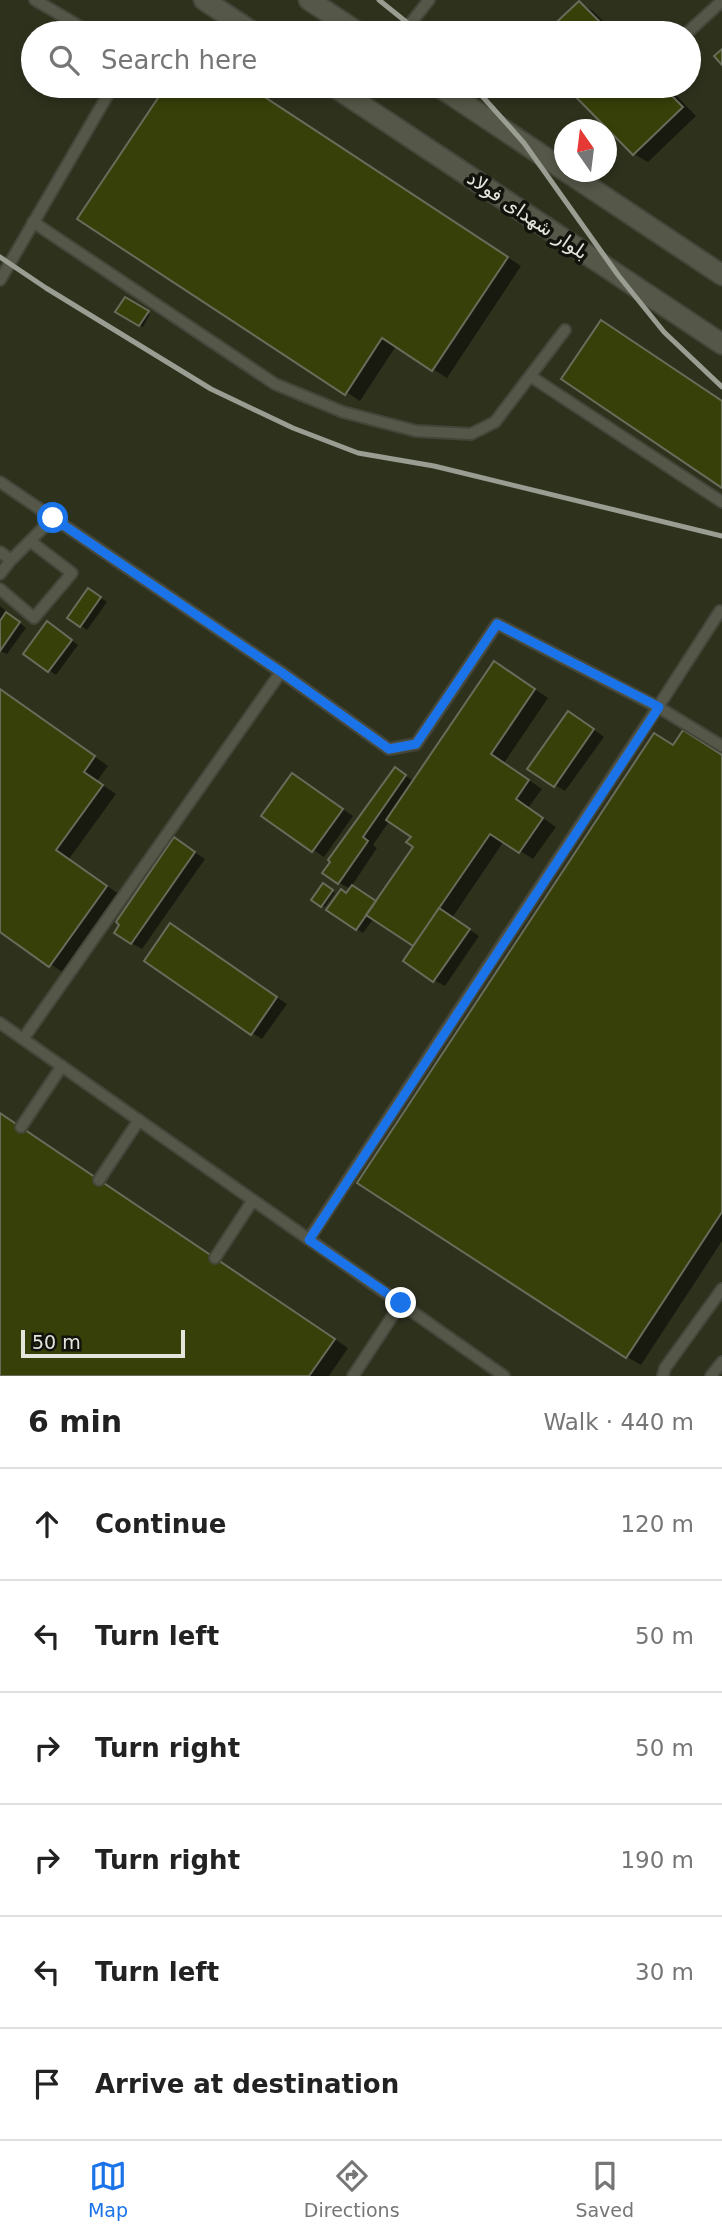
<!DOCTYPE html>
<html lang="en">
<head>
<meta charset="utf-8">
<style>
  :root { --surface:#fff; --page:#f2f2f2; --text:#222; --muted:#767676; --line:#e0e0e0; --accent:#1a73e8 }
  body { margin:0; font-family:"DejaVu Sans",Cairo,sans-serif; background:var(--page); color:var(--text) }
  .compass { position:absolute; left:554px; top:119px; width:63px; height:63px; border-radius:50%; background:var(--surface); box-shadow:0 4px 10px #0003; rotate:346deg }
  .scale { position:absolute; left:21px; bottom:18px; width:164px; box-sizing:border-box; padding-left:7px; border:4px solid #e4e6dd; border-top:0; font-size:19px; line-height:24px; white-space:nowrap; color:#e4e6dd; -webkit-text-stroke:5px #11130c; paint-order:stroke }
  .stop { position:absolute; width:21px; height:21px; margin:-16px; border:5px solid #1a73e8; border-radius:50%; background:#fff }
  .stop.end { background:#1a73e8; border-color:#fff; box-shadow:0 2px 7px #0008 }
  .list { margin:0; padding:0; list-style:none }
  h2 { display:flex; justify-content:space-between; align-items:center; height:91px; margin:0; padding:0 28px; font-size:30px }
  h2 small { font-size:23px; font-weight:400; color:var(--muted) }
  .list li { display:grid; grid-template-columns:46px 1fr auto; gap:21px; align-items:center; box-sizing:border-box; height:112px; padding:0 28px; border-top:2px solid var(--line) }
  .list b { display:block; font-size:26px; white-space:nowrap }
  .list em { font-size:23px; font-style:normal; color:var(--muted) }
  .icon { flex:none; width:38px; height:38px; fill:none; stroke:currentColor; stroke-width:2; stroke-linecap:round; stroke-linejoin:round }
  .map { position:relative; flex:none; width:722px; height:1376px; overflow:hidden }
  .search { position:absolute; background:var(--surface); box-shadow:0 4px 10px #0003; left:21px; right:21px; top:21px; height:77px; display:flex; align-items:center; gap:18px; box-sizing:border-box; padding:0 24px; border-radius:38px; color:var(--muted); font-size:26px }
  .sheet { height:763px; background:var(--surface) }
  nav { display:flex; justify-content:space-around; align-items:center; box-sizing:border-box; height:98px; border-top:2px solid var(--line); background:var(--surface); font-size:19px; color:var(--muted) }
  nav a { display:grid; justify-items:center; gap:4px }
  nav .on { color:var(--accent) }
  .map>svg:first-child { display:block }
</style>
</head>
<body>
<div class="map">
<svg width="722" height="1376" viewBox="0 0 722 1376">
  <rect width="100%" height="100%" fill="#282b1d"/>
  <path fill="#2e321d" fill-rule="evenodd" d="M0,0H722V1376H0ZM33,33H689V86H33ZM564,130H606V172H564Z"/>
  <path fill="#0007" fill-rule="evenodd" d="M579,3L593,11L615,33H548Z
    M168,86H246L521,266L447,378L396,346L360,401L80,219Z
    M567,86H667L696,116L648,162L634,154Z
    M126,299L150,314L143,327L118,311Z
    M95,594L107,602L87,630L81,626Z
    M0,606L26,628L7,654L0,651Z
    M54,627L78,645L56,675L25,653Z
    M509,672L548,698L504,763L542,789L528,808L556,827L533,859L504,841L452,918L479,936L445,986L434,980L415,946L374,918L363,933L357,929L347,895L351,889L339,883L395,770L414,781ZM390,820L413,836L416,846L376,903L351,887L377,848L373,845Z
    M0,690L108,766L97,781L116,794L69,859L120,895L64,973L0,930Z
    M579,719L604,737L565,791L555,785Z
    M722,756V1241L641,1365L627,1357Z
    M303,781L353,816L324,857L264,816Z
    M185,846L205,859L142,949L131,943L122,925Z
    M324,886L335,893L325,907L314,900Z
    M181,931L287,1004L262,1039L252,1033Z
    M0,1113L348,1348L329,1376H0Z"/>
  <path fill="#384009" stroke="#686c5b" stroke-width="2" d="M579,1L611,33H545Z
    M722,49V65L714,56Z
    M166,86H248L508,257L432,371L382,338L345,395L77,219Z
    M565,86H662L683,107L633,155Z
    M125,297L149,311L139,326L115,312Z
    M601,320L722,401V488L561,379Z
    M88,588L101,597L80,627L67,618Z
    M6,612L20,622L0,651V621Z
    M47,621L72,640L48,672L23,654Z
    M494,661L535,689L491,754L529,780L516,799L543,818L519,853L490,834L413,946L366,915L413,847L406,842L411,837L386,820Z
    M0,689L95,756L84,772L103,785L56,850L107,886L49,967L0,932Z
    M568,711L594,729L554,787L527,769Z
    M683,730L722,755V1212L626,1358L357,1183L654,733L673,745Z
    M395,767L406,775L363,837L368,841L338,884L322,873L330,862L328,860Z
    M292,773L343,809L312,852L261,816Z
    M174,837L195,852L131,944L114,933L119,925L116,922Z
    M323,883L333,890L321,907L311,900Z
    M352,885L376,901L356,930L326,910L341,889L346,893Z
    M439,908L470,929L433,982L403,961Z
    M170,923L277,997L251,1035L144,961Z
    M0,1113L335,1339L309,1376H0Z"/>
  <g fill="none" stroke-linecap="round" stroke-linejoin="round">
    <defs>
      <path id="service" d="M35,0L91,33
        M403,33L429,0
        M687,33L722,1
        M33,222L275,384L343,412L416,431L471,434L495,422L565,330
        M0,280L113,86
        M530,376L722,502
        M0,482L281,672L23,1039
        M0,552L11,560L53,518
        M0,574L11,560
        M0,589L34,618L72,573L30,541
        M281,672L389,749L416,744L497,624L658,707L720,611L722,612
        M0,1023L504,1376
        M21,1127L62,1066
        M99,1180L139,1120
        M309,1239L658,707L722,746
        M215,1258L253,1200
        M353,1376L401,1303
        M663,1376L665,1368L722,1289
        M711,1376L722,1362"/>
      <path id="tertiary" d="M204,0L254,33
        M309,0L359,33
        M333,86L722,344
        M438,86L564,170
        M567,172L722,275"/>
    </defs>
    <use href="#service" stroke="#44463a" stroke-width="14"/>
    <use href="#tertiary" stroke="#44463a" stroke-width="23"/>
    <use href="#service" stroke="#555848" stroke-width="10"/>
    <use href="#tertiary" stroke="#555848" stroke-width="19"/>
    <path stroke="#9a9d92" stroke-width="5" d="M379,0L420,33
      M473,86L524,143L618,275L664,332L722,387
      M0,257L46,288L211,389L293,428L358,453L434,466L722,536"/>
  </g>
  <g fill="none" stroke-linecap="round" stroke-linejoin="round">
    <path stroke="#1a73e8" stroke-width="9" d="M53,518L281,672L389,749L416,744L497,624L659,707L309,1240L401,1303"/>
  </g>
  <g text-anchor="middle" stroke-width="7" stroke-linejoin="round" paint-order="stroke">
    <g font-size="19" fill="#e4e6dd" stroke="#11130c">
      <text transform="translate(528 215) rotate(34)" y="7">بلوار شهدای فولاد</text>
    </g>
  </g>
</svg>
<svg class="compass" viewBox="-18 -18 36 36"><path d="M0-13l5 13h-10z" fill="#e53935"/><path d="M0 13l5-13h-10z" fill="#767676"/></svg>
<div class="scale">50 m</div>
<div class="stop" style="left:53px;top:518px"></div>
<div class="stop end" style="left:401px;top:1303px"></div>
<div class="search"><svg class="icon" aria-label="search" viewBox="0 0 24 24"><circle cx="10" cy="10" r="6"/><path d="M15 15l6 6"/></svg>Search here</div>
</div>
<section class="sheet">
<h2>6 min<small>Walk · 440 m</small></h2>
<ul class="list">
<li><svg class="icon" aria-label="ahead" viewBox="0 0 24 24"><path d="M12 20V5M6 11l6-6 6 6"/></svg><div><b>Continue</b></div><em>120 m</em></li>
<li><svg class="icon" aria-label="left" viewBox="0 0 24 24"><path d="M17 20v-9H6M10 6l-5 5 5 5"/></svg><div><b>Turn left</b></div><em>50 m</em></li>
<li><svg class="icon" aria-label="right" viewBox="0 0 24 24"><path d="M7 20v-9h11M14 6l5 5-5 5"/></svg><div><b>Turn right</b></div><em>50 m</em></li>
<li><svg class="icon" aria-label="right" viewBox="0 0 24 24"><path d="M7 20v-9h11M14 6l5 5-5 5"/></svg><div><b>Turn right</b></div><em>190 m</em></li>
<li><svg class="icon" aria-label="left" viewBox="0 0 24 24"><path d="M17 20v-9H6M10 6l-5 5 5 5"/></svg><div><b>Turn left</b></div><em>30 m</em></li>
<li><svg class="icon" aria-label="arrive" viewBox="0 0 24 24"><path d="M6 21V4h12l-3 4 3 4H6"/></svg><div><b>Arrive at destination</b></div></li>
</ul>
</section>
<nav>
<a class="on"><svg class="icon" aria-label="map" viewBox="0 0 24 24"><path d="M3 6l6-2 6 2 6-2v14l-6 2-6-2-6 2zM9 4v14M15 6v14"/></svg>Map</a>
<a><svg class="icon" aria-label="directions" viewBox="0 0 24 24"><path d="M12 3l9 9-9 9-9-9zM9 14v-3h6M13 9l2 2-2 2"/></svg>Directions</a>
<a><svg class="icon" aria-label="saved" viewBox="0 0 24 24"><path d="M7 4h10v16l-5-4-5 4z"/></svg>Saved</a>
</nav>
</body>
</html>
